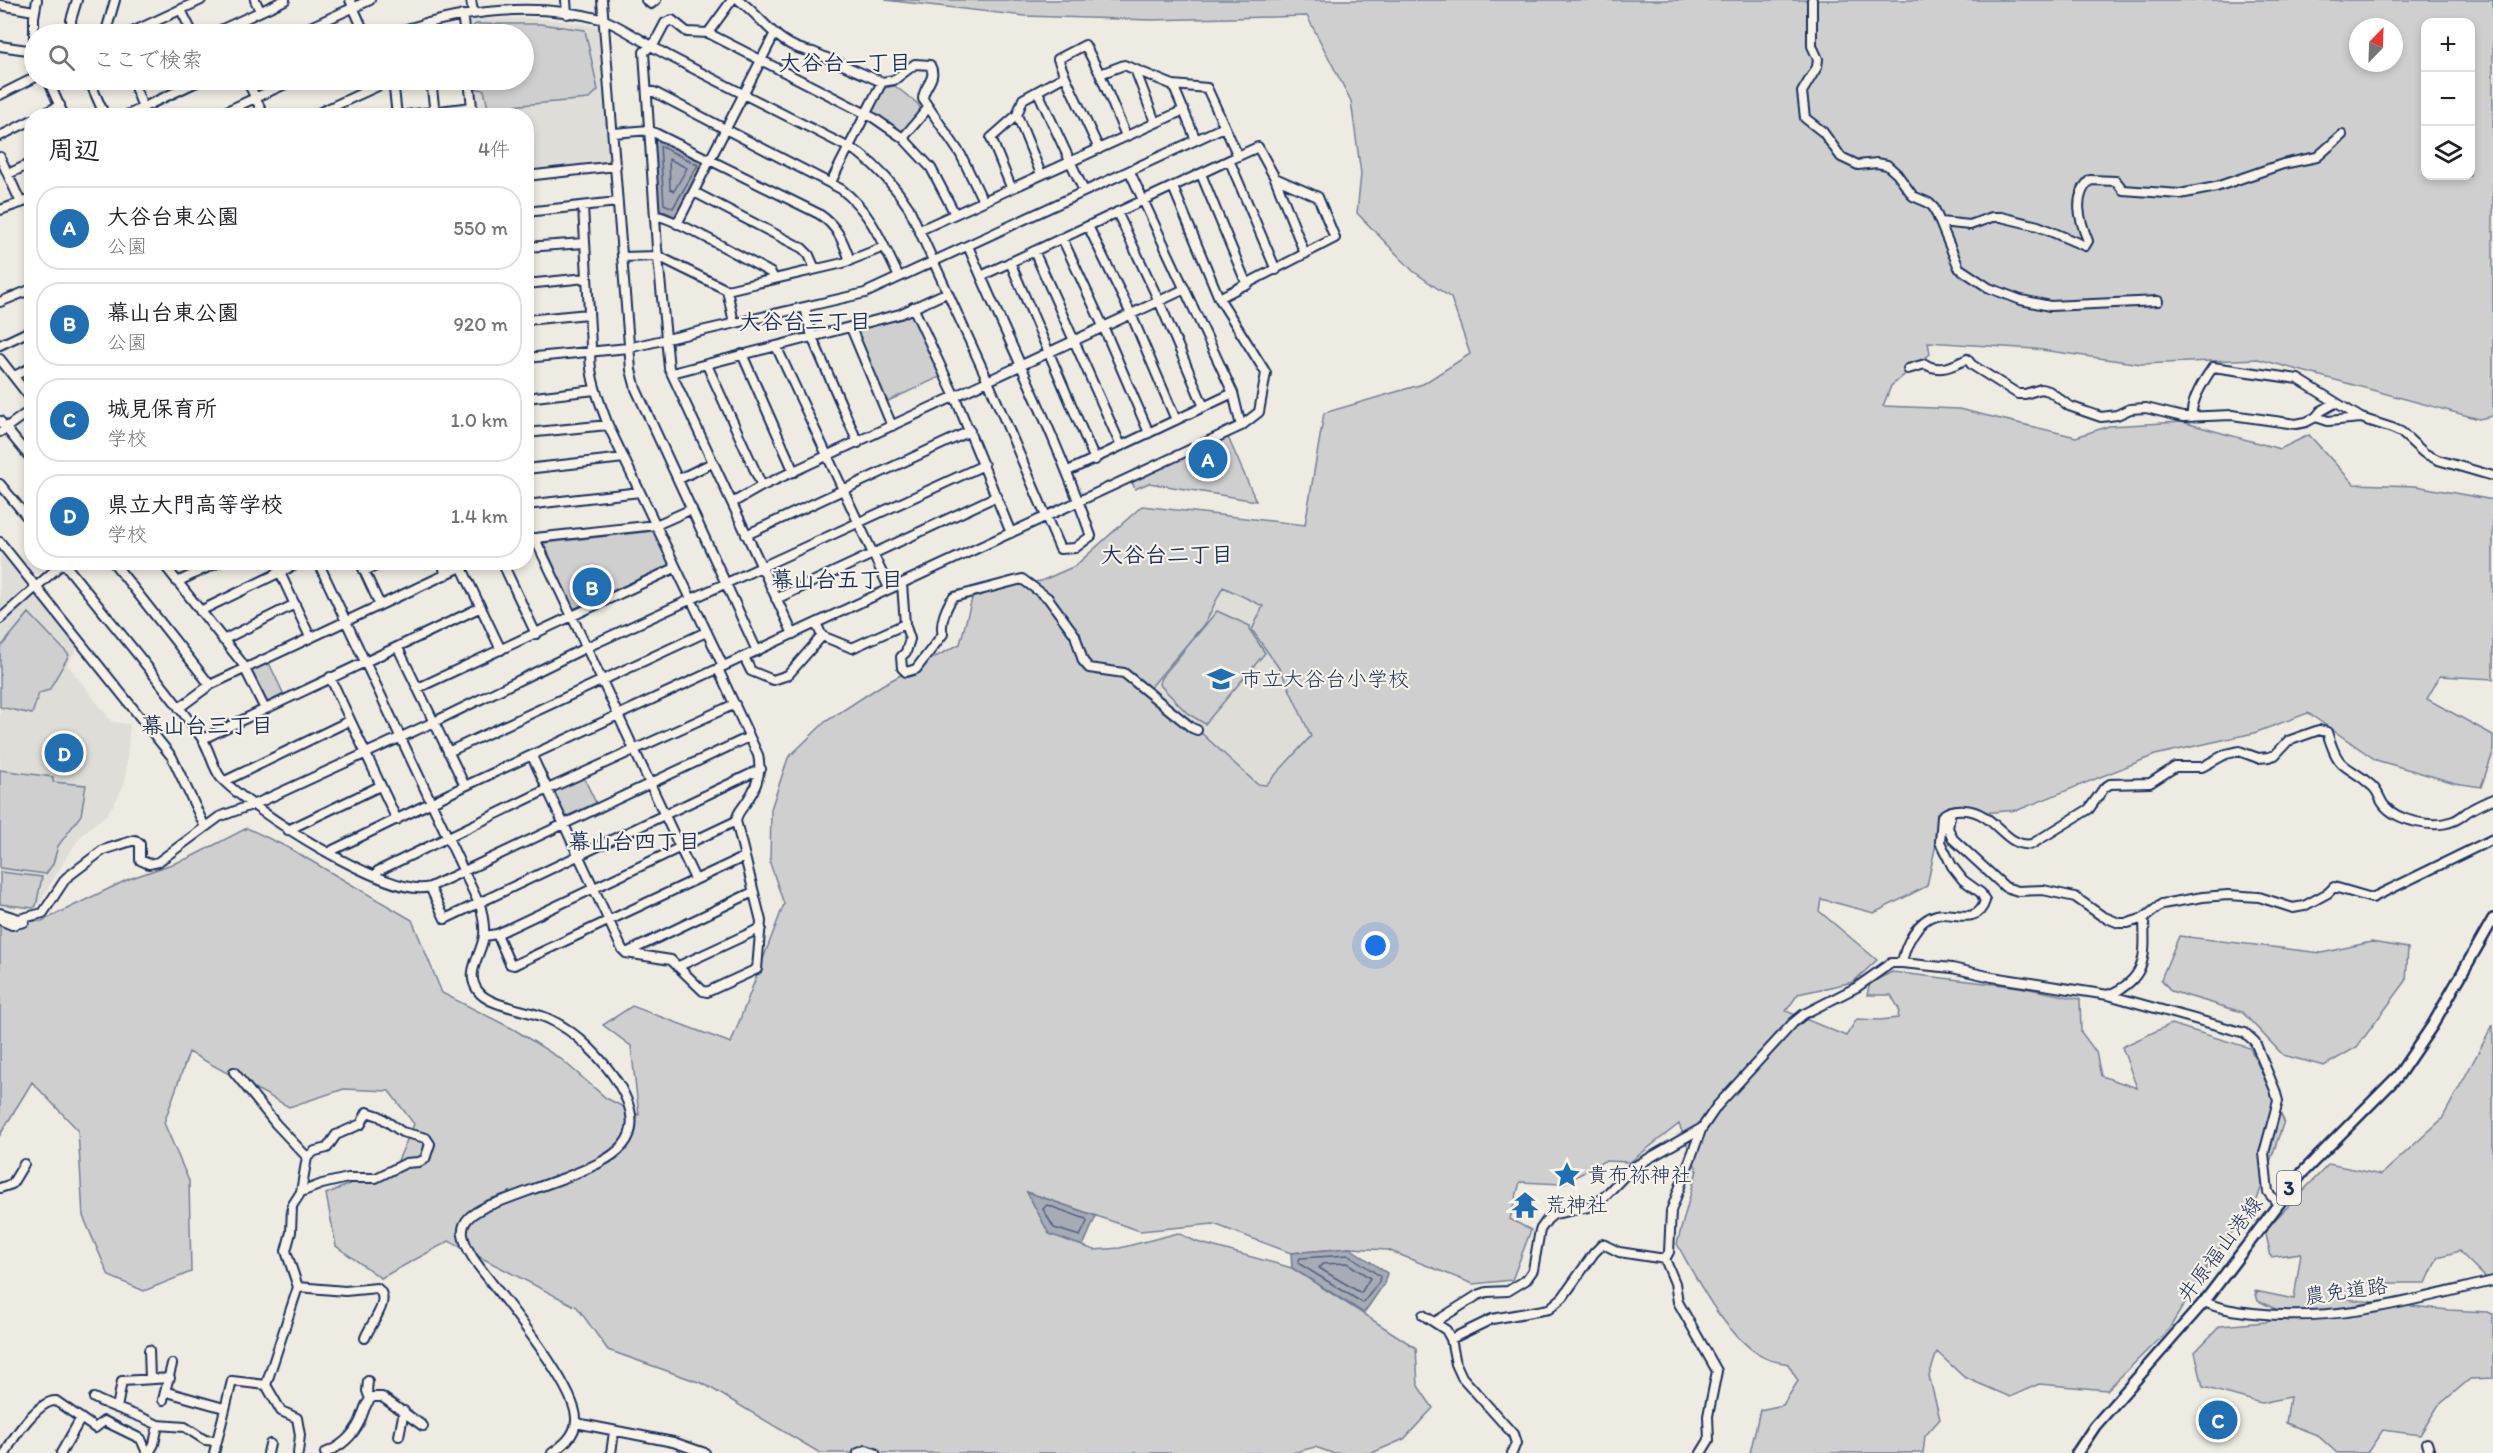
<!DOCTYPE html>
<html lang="ja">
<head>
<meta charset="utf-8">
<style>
  :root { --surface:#fff; --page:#f2f2f2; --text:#202124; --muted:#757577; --line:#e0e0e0; --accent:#1f6fb2 }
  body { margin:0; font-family:Itim,"Klee One",sans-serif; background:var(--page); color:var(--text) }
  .controls { position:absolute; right:18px; top:18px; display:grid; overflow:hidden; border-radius:12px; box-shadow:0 3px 9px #0003 }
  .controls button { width:54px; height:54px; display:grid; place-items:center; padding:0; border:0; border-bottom:2px solid var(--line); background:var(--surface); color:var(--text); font:30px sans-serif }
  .compass { position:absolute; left:2349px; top:18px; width:54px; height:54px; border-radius:50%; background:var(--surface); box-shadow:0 3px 9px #0003; rotate:23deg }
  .you { position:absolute; left:1376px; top:946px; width:21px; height:21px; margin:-15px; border:4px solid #fff; border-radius:50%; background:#1a73e8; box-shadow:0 0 0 9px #1a73e833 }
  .badge { display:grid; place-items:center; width:39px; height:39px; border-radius:50%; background:var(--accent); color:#fff; font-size:20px; font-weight:700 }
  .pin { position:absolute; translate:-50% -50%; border:3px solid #fff; box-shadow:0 2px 6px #0006 }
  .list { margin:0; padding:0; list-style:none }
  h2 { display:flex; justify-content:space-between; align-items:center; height:78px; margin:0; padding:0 24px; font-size:26px }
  h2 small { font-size:20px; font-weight:400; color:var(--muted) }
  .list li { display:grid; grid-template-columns:39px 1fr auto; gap:18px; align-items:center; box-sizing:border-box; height:84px; margin:0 12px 12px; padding:0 12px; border:2px solid var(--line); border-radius:24px }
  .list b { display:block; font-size:22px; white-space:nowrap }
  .list p { margin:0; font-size:20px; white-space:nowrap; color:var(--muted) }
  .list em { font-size:20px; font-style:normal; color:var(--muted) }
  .icon { flex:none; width:33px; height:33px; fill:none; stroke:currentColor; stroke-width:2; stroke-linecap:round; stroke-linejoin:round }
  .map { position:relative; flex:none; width:2493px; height:1453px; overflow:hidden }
  .search { position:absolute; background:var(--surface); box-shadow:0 3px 9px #0003; left:24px; top:24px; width:510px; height:66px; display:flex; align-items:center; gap:15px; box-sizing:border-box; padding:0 21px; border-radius:33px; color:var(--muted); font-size:22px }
  .panel { position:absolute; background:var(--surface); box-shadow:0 3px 9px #0003; left:24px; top:108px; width:510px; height:462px; border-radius:24px }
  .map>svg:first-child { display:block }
</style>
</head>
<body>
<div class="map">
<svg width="2493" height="1453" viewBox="0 0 2493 1453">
  <rect width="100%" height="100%" fill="#eeebe2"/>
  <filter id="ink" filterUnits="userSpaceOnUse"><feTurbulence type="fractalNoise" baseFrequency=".0167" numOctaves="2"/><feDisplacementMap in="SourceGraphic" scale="12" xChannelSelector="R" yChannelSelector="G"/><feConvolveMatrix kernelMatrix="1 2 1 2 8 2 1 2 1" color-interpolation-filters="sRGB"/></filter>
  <g filter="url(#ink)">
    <path fill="#deddd8" d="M529,18L556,20L600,27L602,29L611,160L608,163L527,171L526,116L477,115L474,80H524V34H470L469,26L473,19Z
      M0,546L29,581L27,585L0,611Z
      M1223,587L1264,606L1253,630L1281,671L1311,736L1266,785L1257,784L1151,687L1205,623Z
      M36,594L80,645L67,664L112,722L130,724L125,782L117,799L107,814L83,834L67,856L37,907L31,909L0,906V628Z"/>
    <path fill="#cfcfcf" stroke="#757f96" stroke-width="1.5" fill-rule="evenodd" d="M885,0H2493V416L2479,419L2258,359L2141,364L2035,349L1928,342L1930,354L1891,386L1883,406L1959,409L2076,437L2109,426L2182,422L2280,449L2309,435L2354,484L2416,486L2493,500V679L2440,676L2427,699L2493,735V753L2481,787L2455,783L2376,760L2308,713L2254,733L2155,755L2018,810L1942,816L1927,886L1874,913L1821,899L1819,911L1877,960L1853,982L1798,994L1786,1011L1846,1036L1857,1019L1880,1020L1898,1018L1899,1009L1891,995H1867L1870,983L1892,972L2019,987L2080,999L2081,1032L2096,1052L2101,1076L2137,1088L2122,1047L2171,1024L2250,1048L2284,1121L2257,1200L2213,1257L2169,1329L2107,1390L2039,1384L2010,1397L1964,1377L1937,1352L1929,1376L1940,1419L1925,1436L1923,1453H1750L1760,1410L1783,1405L1798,1381L1788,1364C1780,1362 1768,1361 1761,1356C1722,1331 1699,1283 1677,1244L1697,1170L1679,1124L1630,1162L1604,1161L1563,1184L1520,1182L1510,1219L1531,1230L1512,1280L1473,1284L1388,1250L1350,1248L1291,1253L1214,1224L1140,1231L1027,1192L1050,1234L1094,1250L1120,1248L1178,1233L1197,1242L1292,1268L1416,1348L1418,1386L1433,1408L1404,1439L1372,1453H1332L1315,1447L1292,1453H820L704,1384L608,1350L577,1307L449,1241L381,1278L336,1246L326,1194L396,1165L414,1124L389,1091L344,1089L289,1107L189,1052L164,1123L189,1181L191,1272L144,1291L109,1276L83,1216L78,1130L32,1082L0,1135V922L42,921L129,879L189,858L247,828L289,848L412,920L442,993L515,1030L561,1059L606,1098L639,1115L631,1046L603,1025L632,1006L731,1043L784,904L770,863L771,809L788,758L825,722L882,685L960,644L974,591L1041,581L1075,566L1142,506L1305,525L1324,413L1423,384L1470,354L1451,298L1413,271L1357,213L1361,174L1351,101L1307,16L1151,20L1025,16ZM2426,22H2470V176H2426ZM2358,27H2394V63H2358ZM1223,587L1263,606L1252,630L1281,671L1311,736L1266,785L1257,784L1151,687L1205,623Z
      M476,24H540L585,30L598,90L589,99L488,108L484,90L477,89V80H524V34H473L472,27Z
      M895,86L918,104L921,110L902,132L871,111L884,88Z
      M913,309L944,375L884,403L852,328Z
      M1227,435L1256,501L1149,483L1135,489L1132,482Z
      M654,531L670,565L573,609L544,543Z
      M1217,611L1250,626V630L1265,653L1205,724L1187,713L1159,684L1161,678Z
      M29,613L69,655L49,690L39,693L32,714L0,707V648Z
      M269,663L284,695L267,703L251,671Z
      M0,770L53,777V782L86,785L81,815L58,846L53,864L46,874L0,868Z
      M582,774L596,803L562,818L548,789Z
      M0,872L42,877L36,906L33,908L0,904Z
      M2179,936L2322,953L2371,942L2408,948L2406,981L2357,1047L2324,1066L2283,1055L2242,1012L2171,991L2161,979Z
      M2493,1025V1278L2485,1277L2459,1251L2438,1257L2426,1283H2359L2345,1299L2449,1310L2487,1312L2493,1314V1378L2470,1379L2438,1406L2420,1435L2383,1430L2367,1453H2337L2317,1435L2286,1423L2290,1397L2261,1403L2203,1387L2195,1352L2220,1326L2266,1322L2280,1311L2258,1301L2255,1291L2294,1299L2301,1253L2271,1257L2265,1230L2329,1164L2381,1175L2442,1119Z"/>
    <path fill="#a6abb5" stroke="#6e7992" stroke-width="1.5" d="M651,134L708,162L676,217L659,209Z
      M1027,1192L1096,1216L1083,1246L1049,1234Z
      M1350,1248L1387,1273L1384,1284L1364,1313L1292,1268L1291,1253Z"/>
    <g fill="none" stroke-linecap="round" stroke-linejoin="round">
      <path stroke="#536181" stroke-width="1.5" d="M660,146L698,165L673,208L664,204Z
        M669,159L687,168L674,191L670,189Z
        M1047,1205L1086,1219L1087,1222L1080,1236L1054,1228L1043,1209Z
        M1349,1255L1380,1276L1379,1282L1363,1303L1298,1263L1300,1258Z
        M1347,1263L1370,1278L1361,1293L1319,1268L1322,1264Z"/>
      <defs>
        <path id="minor" d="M255,0L260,11
          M350,0L365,34
          M471,0L473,12
          M566,0L567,14
          M602,0L631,370L636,389L757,651
          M646,0L651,4L656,0
          M739,0C765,20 778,47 813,52L882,82L894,80L915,64L930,65C938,79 923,86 923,99L961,155L983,201
          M1812,0V46L1818,59L1817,67L1802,92L1805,118L1823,132L1841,157L1858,165L1877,163L1887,165L1897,174L1913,196L1929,203L1934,208L1959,268L1989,288L2021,300L2050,306L2158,301
          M0,5L34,11
          M181,10L193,34
          M462,15L465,34
          M425,23L426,34
          M708,33L732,0
          M72,34L71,20L77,0
          M110,34L107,28L115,0
          M128,34L201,0
          M212,34L285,0
          M295,34L370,0
          M391,34C459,11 530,1 601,19C617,23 651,47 669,56C732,89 796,120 859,153C880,169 895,186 909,208L988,381L1060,549L1075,548L1091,536C1056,436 1009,343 968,246
          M0,46L34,51V17L37,0
          M1135,69L1155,122
          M1100,74L1126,136
          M1065,76L1099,149
          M48,80L64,116
          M89,80L105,116
          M132,80L143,107
          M247,80L264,116
          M393,80L397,116
          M431,80L435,114
          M469,80L473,116
          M1173,85L1196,140
          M647,92H654L841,189C871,212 883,244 899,277
          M1038,92L1084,191
          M0,95L34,78
          M1017,115L1041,174
          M40,116L60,105
          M125,116L201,80
          M216,116L294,80
          M312,116L391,80
          M398,116L472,107
          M614,133L649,130L819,214C837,226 843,240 850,261
          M0,136L32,120
          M903,138L928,108
          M0,157L21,203
          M1230,162L1276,270
          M1130,172L1233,393L1241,426
          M8,174L32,163
          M1201,174L1247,285
          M526,176L616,166
          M1275,178L1305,254
          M831,182L882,82
          M1011,187L991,138L1017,115L1023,99L1065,76L1058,59L1085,45L1100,74L1124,65L1173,85L1207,88L1238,156L1258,147L1275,178L1318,197L1335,238L1219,298
          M694,192L802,248L809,255L815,269
          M583,207L591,346C587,373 599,400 608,425L723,666
          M0,210L32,199
          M526,212L617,202
          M1117,212L1159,301L1204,407
          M656,216C669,215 753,263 771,273L773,277
          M1940,222L1970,225L1992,217H2001L2038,226L2085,246L2088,241C2080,221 2072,197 2090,180L2116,181L2123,190L2180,194L2216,187L2283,164L2317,157L2342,135
          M677,224L775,33
          M1088,226L1131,314L1176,420
          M920,230L1184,110
          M1062,238L1103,326L1149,433
          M526,247L584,243
          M1034,251L1121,446
          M622,257L658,256L727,290L843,263L884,247
          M1010,262L1095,460
          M981,276L1238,156
          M526,284L586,278
          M727,290L734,323
          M0,302L32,289
          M805,307L812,337L858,443
          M913,307L955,397L1011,533
          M526,320L588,314
          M851,328L892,426
          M0,345L32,330
          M776,346L889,588
          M742,354L794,472
          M526,358L628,348L865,293L1224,127
          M0,359L32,400
          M707,365L762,486
          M1908,369L1925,364C1939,373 1953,366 1967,359L1972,365L2018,394H2025L2041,389L2049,391L2069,406L2101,417L2117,415L2130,409L2146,408L2183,417L2232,415L2296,424L2306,422L2316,417L2328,421L2361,418L2392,428L2401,432L2424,453L2438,460L2493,476
          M672,373L900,314L946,293
          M14,376L32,367
          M526,398L595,390
          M2192,417C2190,401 2204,380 2213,367L2298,379L2361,418
          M2316,417L2321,411L2335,403
          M0,421L32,460
          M0,432L32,409
          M526,433L608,425
          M526,469L624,458
          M1068,471L1233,393
          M679,479L712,463
          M0,484L32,523
          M732,503L762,486L1185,289
          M526,505L640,492
          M746,535L970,431
          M537,538V543C591,655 642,768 695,879
          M526,539L656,525L692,509
          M0,542L172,757L205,827
          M63,562C109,620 158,677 201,737C210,749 212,767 221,778C250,809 390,900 430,887L445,919L761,769
          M113,562L210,685
          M162,562L242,663L265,709
          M275,562L310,637
          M318,562L481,908C483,917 485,926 484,935C482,955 464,972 478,991C489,1007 531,1010 549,1019C576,1031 602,1058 618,1083C654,1142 613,1159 564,1178C538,1187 513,1197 487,1206C475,1212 461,1219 463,1235C466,1252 481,1269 491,1282C511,1308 579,1392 576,1421C575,1436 563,1445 552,1453
          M360,562L380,605
          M443,562L445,575
          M502,562L536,634
          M462,568L501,650
          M365,571L384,562
          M177,582L219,562
          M902,584L905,624L910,639L906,652L901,657L902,668L906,672L916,669L943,634C939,624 947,604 954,597L1022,579L1048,598L1075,635L1083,661L1089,668L1124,673L1192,728L1197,730
          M776,599L997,496
          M200,611L301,562
          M0,619L64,562
          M816,623L822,636L852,648L905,624
          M793,634L669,368L657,248L644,52L655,42L665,23L672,20L687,32L708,33L874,118L903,138L931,168L955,214
          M223,640L295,604
          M398,648L465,786
          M744,657L751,671L773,680L788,675L822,636
          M330,677L397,820
          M418,688L675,568
          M179,708L210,685L472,562
          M203,739C295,694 388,652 481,607
          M448,752L706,632
          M532,756L622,949L626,953L671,960L703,991L707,992L757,969L761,921L736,821C737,812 743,808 747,801C757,787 762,772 758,755L718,669
          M225,781L349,721
          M1951,811L1948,828L1953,839L2005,887L2018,891L2043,890L2075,897L2102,916L2119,923H2128L2144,918L2162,904L2203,897L2228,895L2259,897L2293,908L2304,906L2328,893L2334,887L2372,898L2493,839
          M288,830L380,786
          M330,854L333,850L465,786L1241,426L1259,412L1266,373L1219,298L1173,187
          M376,876L378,871L548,789L735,704
          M430,887L749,737
          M0,913L19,919L43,913L66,878L103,850L135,840L140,844V860L149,864L158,862L219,817L262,801L434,722L587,647L984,465
          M0,920L12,925L24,922
          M497,934L736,821
          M484,936L497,934L510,964L514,965L744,857
          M626,953L753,892
          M1902,963C1905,945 1917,920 1936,915C1953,910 1977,927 1985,901L1981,893L1963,880L1952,866L1940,842L1942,816C1949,810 1956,809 1965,810C1996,812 2005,849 2032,844L2089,809L2104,788L2110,784L2150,783L2175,767H2202L2226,754L2239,751L2258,758L2269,757L2275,755L2288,741L2319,730L2327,732C2340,775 2345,761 2372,786C2379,792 2379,799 2384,805C2397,821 2434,829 2453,821C2460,819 2466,812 2472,809C2479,805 2486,802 2493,799
          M679,966L761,928
          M2108,995C2148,979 2145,955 2144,918
          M234,1072L276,1124L307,1157L301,1192L292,1206L291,1232L286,1251L298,1287L266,1385L281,1411L297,1418L300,1435L298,1453
          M0,1188L12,1184L24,1164
          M301,1192L322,1184L348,1178H376L406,1163L419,1162L425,1159L430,1144L426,1138L402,1132L379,1116L367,1112L361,1124L336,1135L327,1148L315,1151L307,1157
          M1665,1259L1675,1283L1678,1302L1717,1371L1708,1416L1709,1440L1701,1453
          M1665,1259L1669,1252L1671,1211L1701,1130
          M298,1287L345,1291L377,1288C393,1300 370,1324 365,1338
          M2204,1302C2220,1309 2236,1311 2253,1313C2337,1323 2412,1300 2493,1281
          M1423,1315L1446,1330L1451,1339L1456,1364L1462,1377L1513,1434L1516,1443L1512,1453
          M1435,1322L1478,1295L1487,1292L1508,1291L1526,1280L1533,1270L1540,1230L1547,1220L1554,1214L1593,1206L1602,1199L1632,1168L1702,1128L1717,1106L1793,1023L1804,1014L1857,987L1891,963H1902L1952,968L1992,977L2108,995L2245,1033L2255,1042L2275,1090L2278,1101L2264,1153L2268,1192L2277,1203
          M1451,1339L1492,1319L1549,1309L1563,1297L1594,1253L1603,1244L1619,1252L1665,1259
          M149,1350L150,1379
          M368,1381L367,1391L370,1399
          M167,1392L224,1408
          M94,1398C115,1409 137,1414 158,1425
          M163,1400L172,1364
          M117,1408L122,1381L170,1378
          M576,1423L673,1442L705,1453
          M399,1436L404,1411
          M2427,1443L2430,1453
          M6,1453C12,1438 39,1400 56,1401L95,1428L104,1421L141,1439L147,1453
          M61,1453L81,1418
          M149,1453L154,1444L158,1425L185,1427L205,1440L216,1441
          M214,1453L232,1381L266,1385
          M268,1453L270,1444
          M325,1453C340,1447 353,1436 360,1421C364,1412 365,1402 373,1397H382L423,1426
          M611,1453L614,1432
          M858,1453L866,1450L875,1453"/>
        <path id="major" d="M2077,1453L2095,1426L2204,1302L2303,1172L2398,1076L2432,1026L2493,919"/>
      </defs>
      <use href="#minor" stroke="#1b2f5e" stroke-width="12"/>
      <use href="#major" stroke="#1b2f5e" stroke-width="14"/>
      <use href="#minor" stroke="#f7f3e8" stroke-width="8"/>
      <use href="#major" stroke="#f7f3e8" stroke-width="9"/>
    </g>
  </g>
  <defs>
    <symbol id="school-bare" viewBox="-9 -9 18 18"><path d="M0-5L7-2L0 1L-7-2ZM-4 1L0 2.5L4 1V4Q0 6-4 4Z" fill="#1f6fb2" stroke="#f7f3e8" stroke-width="2.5" paint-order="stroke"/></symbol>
    <symbol id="sight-bare" viewBox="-9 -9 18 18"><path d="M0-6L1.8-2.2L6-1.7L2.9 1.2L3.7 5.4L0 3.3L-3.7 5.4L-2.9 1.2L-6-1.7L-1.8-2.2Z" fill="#1f6fb2" stroke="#f7f3e8" stroke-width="2.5" paint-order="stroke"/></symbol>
    <symbol id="temple-bare" viewBox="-9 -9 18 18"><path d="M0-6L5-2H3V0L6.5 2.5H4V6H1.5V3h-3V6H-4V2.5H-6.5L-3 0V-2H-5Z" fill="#1f6fb2" stroke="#f7f3e8" stroke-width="2.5" paint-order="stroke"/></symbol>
  </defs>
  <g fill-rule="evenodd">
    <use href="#school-bare" x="1202" y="660" width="38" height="38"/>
    <use href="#sight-bare" x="1548" y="1156" width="38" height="38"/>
    <use href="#temple-bare" x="1506" y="1186" width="38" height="38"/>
  </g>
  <g text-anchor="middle" stroke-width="4.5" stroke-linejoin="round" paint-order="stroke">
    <rect fill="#f7f3e8" stroke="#5d6a87" stroke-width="1.5" x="2277" y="1171" width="24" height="34" rx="4.5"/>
    <g font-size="20" font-weight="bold" fill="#1b2f5e">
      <text x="2289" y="1195">3</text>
    </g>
    <g font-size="21" fill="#1b2f5e" stroke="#f7f3e8" text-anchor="start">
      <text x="1241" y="686">市立大谷台小学校</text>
      <text x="1587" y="1182">貴布祢神社</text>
      <text x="1545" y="1212">荒神社</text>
    </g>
    <g font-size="21" fill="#1b2f5e" stroke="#f7f3e8">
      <text transform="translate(2220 1249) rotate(-53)" y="7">井原福山港線</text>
      <text transform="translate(2346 1291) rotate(-8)" y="7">農免道路</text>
    </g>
    <g font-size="22" font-weight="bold" fill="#1b2f5e" stroke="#f7f3e8">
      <text x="845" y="70">大谷台一丁目</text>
      <text x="805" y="329">大谷台三丁目</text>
      <text x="1167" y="562">大谷台二丁目</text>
      <text x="837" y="587">幕山台五丁目</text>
      <text x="207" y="733">幕山台三丁目</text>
      <text x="634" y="849">幕山台四丁目</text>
    </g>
  </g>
</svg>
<div class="controls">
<button>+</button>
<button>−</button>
<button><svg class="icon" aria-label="layers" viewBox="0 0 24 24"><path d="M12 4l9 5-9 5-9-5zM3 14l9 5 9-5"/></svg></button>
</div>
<svg class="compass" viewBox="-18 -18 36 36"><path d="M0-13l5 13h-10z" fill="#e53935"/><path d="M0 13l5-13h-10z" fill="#757577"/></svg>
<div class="you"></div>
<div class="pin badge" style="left:1208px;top:459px">A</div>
<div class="pin badge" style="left:592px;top:587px">B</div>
<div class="pin badge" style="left:2218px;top:1420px">C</div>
<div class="pin badge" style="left:64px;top:753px">D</div>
<div class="search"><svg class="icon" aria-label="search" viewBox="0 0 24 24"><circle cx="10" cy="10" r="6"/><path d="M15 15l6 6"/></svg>ここで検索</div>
<section class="panel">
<h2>周辺<small>4件</small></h2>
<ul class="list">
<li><span class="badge">A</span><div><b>大谷台東公園</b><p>公園</p></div><em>550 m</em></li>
<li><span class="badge">B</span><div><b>幕山台東公園</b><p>公園</p></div><em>920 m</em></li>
<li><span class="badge">C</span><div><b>城見保育所</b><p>学校</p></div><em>1.0 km</em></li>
<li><span class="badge">D</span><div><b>県立大門高等学校</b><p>学校</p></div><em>1.4 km</em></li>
</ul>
</section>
</div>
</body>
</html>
